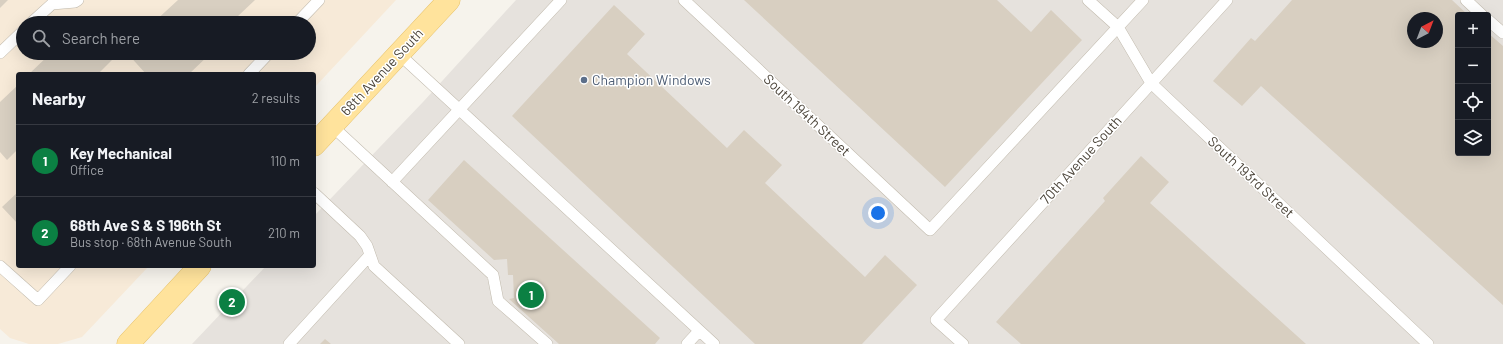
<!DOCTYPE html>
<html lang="en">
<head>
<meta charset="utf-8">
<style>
  :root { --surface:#171b24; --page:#242831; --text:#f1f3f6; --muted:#9ea1a6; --line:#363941; --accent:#0b8043 }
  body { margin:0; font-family:Barlow,sans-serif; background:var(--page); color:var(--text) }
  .controls { position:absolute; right:12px; top:12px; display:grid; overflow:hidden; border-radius:4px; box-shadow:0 4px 16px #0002 }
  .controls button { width:36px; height:36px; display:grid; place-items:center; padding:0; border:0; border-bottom:1px solid var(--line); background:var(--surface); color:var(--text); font:20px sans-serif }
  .compass { position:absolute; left:1407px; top:12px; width:36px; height:36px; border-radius:50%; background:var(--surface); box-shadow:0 4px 16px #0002; rotate:42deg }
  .you { position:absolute; left:878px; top:213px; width:14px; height:14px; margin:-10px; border:3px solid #fff; border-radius:50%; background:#1a73e8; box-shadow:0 0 0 6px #1a73e833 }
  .badge { display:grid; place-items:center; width:26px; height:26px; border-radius:50%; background:var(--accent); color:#fff; font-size:13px; font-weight:700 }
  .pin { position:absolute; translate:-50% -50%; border:2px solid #fff; box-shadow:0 1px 4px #0006 }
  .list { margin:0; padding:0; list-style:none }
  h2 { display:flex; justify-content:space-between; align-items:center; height:52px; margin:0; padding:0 16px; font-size:17px }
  h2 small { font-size:13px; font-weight:400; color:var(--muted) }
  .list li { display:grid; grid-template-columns:26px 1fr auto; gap:12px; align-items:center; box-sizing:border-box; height:72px; padding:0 16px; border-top:1px solid var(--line) }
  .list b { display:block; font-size:15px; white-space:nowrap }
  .list p { margin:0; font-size:13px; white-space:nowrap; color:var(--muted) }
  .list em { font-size:13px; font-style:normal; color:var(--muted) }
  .icon { flex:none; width:22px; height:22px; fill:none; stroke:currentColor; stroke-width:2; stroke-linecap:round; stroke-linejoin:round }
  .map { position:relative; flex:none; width:1503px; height:344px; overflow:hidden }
  .search { position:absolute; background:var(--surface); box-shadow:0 4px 16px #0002; left:16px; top:16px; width:300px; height:44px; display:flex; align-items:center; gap:10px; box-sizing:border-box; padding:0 14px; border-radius:22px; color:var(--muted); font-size:15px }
  .panel { position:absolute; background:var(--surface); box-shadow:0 4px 16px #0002; left:16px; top:72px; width:300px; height:196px; border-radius:4px }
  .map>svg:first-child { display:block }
</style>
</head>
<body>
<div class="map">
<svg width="1503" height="344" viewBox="0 0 1503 344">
  <rect width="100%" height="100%" fill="#f6f3ec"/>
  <path fill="#f7ead8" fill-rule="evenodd" d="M0,0H396L314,88V74H18V266H149L82,337L58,344H29L10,338L0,329ZM23,23H309V53H23Z"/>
  <path fill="#e6e2dd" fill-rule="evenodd" d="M516,0H1503V344H192L266,266H314V216L423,102ZM1458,15H1488V153H1458ZM1413,18H1437V42H1413Z"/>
  <path fill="#d8cfc1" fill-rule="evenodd" d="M0,0H8L0,8Z
    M178,0H255L237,17L242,23H153Z
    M744,0H997L1031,32L1051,10L1082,40L945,187Z
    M1292,0H1452L1468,15H1458V153H1488V33L1503,46V305L1261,86L1242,106L1213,81L1251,38L1255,41ZM1413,18H1437V42H1413Z
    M614,5L645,34L627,54L727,148L744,130L782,165L765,183L865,277L885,255L917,285L862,344H755L512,116Z
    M51,53H112L115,57L99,73L100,74H29Z
    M127,53H211L189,74H146Z
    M18,85V149L7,160L0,152V102Z
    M1141,156L1169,182L1150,203L1306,344H1021L996,322L1105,201L1103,198Z
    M464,160L660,338L655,344H559L509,299L514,298L513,275H508L507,259L494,260L428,200Z
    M18,192V224L2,207Z
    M325,339L331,344H320Z"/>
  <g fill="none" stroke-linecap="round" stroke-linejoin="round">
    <defs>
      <path id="lane" d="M684,0L930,230L1143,0
        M1088,0L1118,27L1151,83L1428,344
        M1466,0L1482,15
        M1488,20L1503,33
        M31,23L52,4L75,2L78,0
        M297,23L319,0
        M0,53L23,31
        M399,54L714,344
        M249,74L269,53
        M332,126L493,275L498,301L547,344
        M392,182L561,0
        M314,193L360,236L367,246L374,266L459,344
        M0,266L38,300L70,266
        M289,344L370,255
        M687,344L699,331
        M963,344L936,320L1227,0"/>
      <path id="primary" d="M314,145L449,0
        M128,344L200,266"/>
    </defs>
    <use href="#lane" stroke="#c2bbae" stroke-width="12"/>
    <use href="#primary" stroke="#e6c16a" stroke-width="23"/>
    <use href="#lane" stroke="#fff" stroke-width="11"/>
    <use href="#primary" stroke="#ffe39c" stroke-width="22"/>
  </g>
  <circle fill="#5c6f8a" stroke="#fff" stroke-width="1.5" cx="584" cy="80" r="4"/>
  <g text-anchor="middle" stroke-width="3" stroke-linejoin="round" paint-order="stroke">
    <g font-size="14" fill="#4b4439" stroke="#fff">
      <text transform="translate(382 72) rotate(-47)" y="5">68th Avenue South</text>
      <text transform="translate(807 115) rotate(43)" y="5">South 194th Street</text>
      <text transform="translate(1081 160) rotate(-48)" y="5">70th Avenue South</text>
      <text transform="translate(1251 177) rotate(43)" y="5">South 193rd Street</text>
    </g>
    <g font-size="14" fill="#4e5e75" stroke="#fff" text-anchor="start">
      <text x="592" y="85">Champion Windows</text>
    </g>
  </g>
</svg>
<div class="controls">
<button>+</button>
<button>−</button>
<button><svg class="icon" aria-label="locate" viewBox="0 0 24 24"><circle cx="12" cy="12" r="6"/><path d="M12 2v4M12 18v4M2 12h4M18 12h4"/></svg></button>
<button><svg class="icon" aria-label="layers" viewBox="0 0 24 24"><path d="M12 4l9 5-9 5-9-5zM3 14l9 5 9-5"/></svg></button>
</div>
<svg class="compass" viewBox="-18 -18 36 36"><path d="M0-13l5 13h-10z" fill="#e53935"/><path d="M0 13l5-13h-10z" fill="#9ea1a6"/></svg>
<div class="you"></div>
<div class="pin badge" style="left:531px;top:295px">1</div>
<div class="pin badge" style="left:232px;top:302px">2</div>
<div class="search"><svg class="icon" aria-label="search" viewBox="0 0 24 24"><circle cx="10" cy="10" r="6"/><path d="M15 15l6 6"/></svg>Search here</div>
<section class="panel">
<h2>Nearby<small>2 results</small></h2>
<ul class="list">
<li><span class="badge">1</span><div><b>Key Mechanical</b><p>Office</p></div><em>110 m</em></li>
<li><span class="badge">2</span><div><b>68th Ave S &amp; S 196th St</b><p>Bus stop · 68th Avenue South</p></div><em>210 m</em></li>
</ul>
</section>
</div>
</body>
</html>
